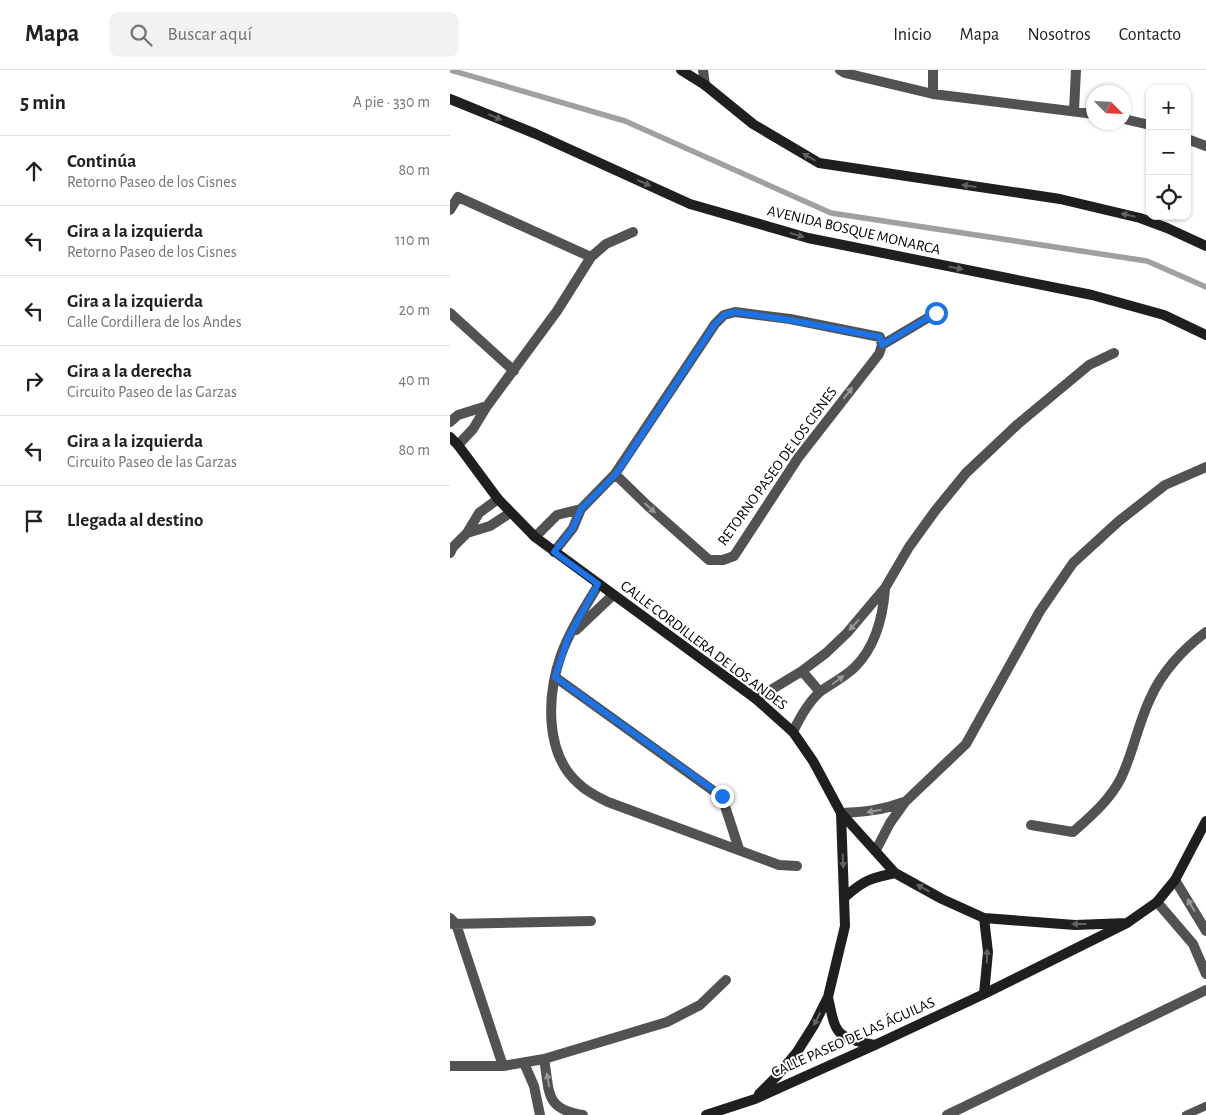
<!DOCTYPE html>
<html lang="es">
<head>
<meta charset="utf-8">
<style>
  :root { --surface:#fff; --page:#f2f2f2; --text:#202124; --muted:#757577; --line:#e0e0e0 }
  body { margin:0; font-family:"Alegreya Sans",sans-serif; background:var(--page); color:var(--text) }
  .controls { position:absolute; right:15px; top:15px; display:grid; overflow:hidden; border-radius:10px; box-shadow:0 1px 4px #0004 }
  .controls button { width:45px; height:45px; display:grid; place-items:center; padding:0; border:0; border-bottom:1px solid var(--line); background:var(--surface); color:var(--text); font:25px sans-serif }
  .compass { position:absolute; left:636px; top:15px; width:45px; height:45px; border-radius:50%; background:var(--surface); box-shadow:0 1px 4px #0004; rotate:114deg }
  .stop { position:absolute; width:15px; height:15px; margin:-11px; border:4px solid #1a73e8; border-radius:50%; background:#fff }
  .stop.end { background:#1a73e8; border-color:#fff; box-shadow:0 1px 5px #0008 }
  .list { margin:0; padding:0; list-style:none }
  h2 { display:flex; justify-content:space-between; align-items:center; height:65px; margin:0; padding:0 20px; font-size:21px }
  h2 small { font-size:16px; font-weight:400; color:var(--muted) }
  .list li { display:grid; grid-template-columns:32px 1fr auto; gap:15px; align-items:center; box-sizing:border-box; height:70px; padding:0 20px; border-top:1px solid var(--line) }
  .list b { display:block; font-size:19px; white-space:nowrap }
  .list p { margin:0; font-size:16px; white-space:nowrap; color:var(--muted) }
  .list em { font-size:16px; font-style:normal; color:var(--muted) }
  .icon { flex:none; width:28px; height:28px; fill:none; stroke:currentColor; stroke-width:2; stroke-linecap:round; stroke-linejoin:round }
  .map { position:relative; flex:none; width:756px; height:1045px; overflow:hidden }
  header { display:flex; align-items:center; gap:30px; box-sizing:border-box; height:70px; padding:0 25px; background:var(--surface); border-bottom:1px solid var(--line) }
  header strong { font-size:24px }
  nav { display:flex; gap:28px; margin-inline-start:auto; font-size:18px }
  .search { width:350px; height:45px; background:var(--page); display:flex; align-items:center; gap:12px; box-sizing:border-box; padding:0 18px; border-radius:10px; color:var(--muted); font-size:19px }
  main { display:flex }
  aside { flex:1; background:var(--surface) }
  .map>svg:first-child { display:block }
</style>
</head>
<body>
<header>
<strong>Mapa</strong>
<div class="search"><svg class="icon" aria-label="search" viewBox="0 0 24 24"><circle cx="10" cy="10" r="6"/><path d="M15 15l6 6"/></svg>Buscar aquí</div>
<nav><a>Inicio</a><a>Mapa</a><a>Nosotros</a><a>Contacto</a></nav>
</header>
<main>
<aside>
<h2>5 min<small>A pie · 330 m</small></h2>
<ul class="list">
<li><svg class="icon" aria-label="ahead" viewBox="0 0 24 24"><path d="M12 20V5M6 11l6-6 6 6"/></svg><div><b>Continúa</b><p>Retorno Paseo de los Cisnes</p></div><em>80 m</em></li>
<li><svg class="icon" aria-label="left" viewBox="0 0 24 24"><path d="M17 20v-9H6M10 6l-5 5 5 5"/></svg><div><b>Gira a la izquierda</b><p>Retorno Paseo de los Cisnes</p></div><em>110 m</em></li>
<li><svg class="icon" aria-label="left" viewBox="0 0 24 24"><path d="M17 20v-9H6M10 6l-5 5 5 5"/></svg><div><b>Gira a la izquierda</b><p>Calle Cordillera de los Andes</p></div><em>20 m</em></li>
<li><svg class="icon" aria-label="right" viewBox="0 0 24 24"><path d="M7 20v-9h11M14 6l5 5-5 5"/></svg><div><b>Gira a la derecha</b><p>Circuito Paseo de las Garzas</p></div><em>40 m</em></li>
<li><svg class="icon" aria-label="left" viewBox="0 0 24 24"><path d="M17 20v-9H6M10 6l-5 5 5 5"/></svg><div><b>Gira a la izquierda</b><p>Circuito Paseo de las Garzas</p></div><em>80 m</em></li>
<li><svg class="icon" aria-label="arrive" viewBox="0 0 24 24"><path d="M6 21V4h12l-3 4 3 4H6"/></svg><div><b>Llegada al destino</b></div></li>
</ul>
</aside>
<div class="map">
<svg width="756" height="1045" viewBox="0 0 756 1045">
  <rect width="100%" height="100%" fill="#fff"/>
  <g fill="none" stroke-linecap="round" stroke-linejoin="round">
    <path stroke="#a0a0a0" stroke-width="5.5" d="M0,0L175,51L381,143L697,191L756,217"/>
    <path stroke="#525252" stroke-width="8" d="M736,1045L756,1036"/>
    <path stroke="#525252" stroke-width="10" d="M253,0L255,15
      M390,0L395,3L483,24L644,44
      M483,24V0
      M624,41L626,0
      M674,49L700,55
      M737,69L756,76
      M0,140L8,127L141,187
      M0,243L64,301
      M432,275L486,243
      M0,352L8,345L37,336
      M8,375L23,359L37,336L107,241L141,187L156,174L183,162
      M17,463L40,456L60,443
      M85,467L107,445L131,439
      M104,482L123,458L131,439L165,404L265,254L274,245L285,242L340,249L430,267L432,275L429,284L348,388L284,486L273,490H259L198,436L165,404
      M0,483L3,477L17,463L29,443L48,429
      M149,514C135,537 120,560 111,585C97,625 94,684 129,714C137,722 148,727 158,732L329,795L347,796
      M126,560L163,525
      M352,601L370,622
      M105,607L272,727L289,779
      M306,629L352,601L376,583L397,563L435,518L459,477L485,441L516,403L568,354L639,295L664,283
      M343,662C350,647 358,632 371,621C382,613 395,607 405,597C425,577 433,546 435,519
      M391,743C414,742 433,740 454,732
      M581,755L623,762C641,746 660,730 671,708C683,683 688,654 700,629C711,603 733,579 756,562
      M426,780L440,753L455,732L516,674L590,541L623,493L669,451L715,415L756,397
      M725,810L756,861
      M707,832L743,874L756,904
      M0,848L6,854L53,996
      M2,854L141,851
      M94,989C100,1022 94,1039 133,1045
      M74,993L84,1016L90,1045
      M0,996H53L94,989L217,952L250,935L276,910
      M497,1045L756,920"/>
    <path stroke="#1f1f1f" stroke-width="10" d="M231,0L255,15L303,54L369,93L610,129L690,148L717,158L756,176
      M0,29L86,64L240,134L358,168L642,225L714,245L756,265
      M0,367L8,375L48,429L85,467L306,629L343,662L363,691L391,743L445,803L492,829L534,848L625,855L677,853
      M395,827C414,810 421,808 445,803
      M534,848L538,882L534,924
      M378,927C386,965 385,967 425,975
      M309,1024L327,1006L347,982L364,955L378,927L395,856L391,743
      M256,1045L305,1029L425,975L534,924L677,853L707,832L725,810L756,751"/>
  </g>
  <defs><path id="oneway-solid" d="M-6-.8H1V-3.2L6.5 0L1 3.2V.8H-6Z" transform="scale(1.25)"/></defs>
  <g fill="#626262">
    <use href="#oneway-solid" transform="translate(45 47) rotate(23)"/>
    <use href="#oneway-solid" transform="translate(359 87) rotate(-150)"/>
    <use href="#oneway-solid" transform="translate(194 113) rotate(24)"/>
    <use href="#oneway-solid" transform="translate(519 116) rotate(-172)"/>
    <use href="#oneway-solid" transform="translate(678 145) rotate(-167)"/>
    <use href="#oneway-solid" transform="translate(347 165) rotate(16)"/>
    <use href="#oneway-solid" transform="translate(506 198) rotate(11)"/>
    <use href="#oneway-solid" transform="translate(393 791) rotate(87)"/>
    <use href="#oneway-solid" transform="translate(473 818) rotate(-151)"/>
    <use href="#oneway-solid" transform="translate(629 854) rotate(180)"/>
    <use href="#oneway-solid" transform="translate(537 886) rotate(-88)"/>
    <use href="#oneway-solid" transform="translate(367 949) rotate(117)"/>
  </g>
  <g fill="#979797">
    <use href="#oneway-solid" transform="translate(398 323) rotate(-52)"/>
    <use href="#oneway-solid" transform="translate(200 438) rotate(42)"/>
    <use href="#oneway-solid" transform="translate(404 555) rotate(133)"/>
    <use href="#oneway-solid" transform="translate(388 610) rotate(-37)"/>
    <use href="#oneway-solid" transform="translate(424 741) rotate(170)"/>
    <use href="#oneway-solid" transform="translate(741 835) rotate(-120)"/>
    <use href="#oneway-solid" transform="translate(98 1010) rotate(-100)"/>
  </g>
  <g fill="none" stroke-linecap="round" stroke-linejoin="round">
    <path stroke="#1a73e8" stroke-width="6" d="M272,726L105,607L118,568L148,514L104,482L123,458L131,439L166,404L265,254L274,245L285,242L340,250L430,267L432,275L486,243"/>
  </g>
  <g text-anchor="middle" stroke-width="4" stroke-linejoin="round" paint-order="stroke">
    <g font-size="15" fill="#000" stroke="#fff">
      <text transform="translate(404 160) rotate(13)" y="5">AVENIDA BOSQUE MONARCA</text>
      <text transform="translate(327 396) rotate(-54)" y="5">RETORNO PASEO DE LOS CISNES</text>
      <text transform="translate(254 575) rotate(37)" y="5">CALLE CORDILLERA DE LOS ANDES</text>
      <text transform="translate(403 967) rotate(-24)" y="5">CALLE PASEO DE LAS ÁGUILAS</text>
    </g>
  </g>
</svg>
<div class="controls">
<button>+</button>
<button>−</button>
<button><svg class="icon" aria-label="locate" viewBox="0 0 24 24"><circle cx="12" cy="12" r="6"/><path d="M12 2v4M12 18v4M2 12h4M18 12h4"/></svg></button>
</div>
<svg class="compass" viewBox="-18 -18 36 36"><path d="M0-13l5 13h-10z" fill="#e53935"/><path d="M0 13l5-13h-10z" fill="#757577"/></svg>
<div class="stop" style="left:486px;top:243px"></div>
<div class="stop end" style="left:272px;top:726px"></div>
</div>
</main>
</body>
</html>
